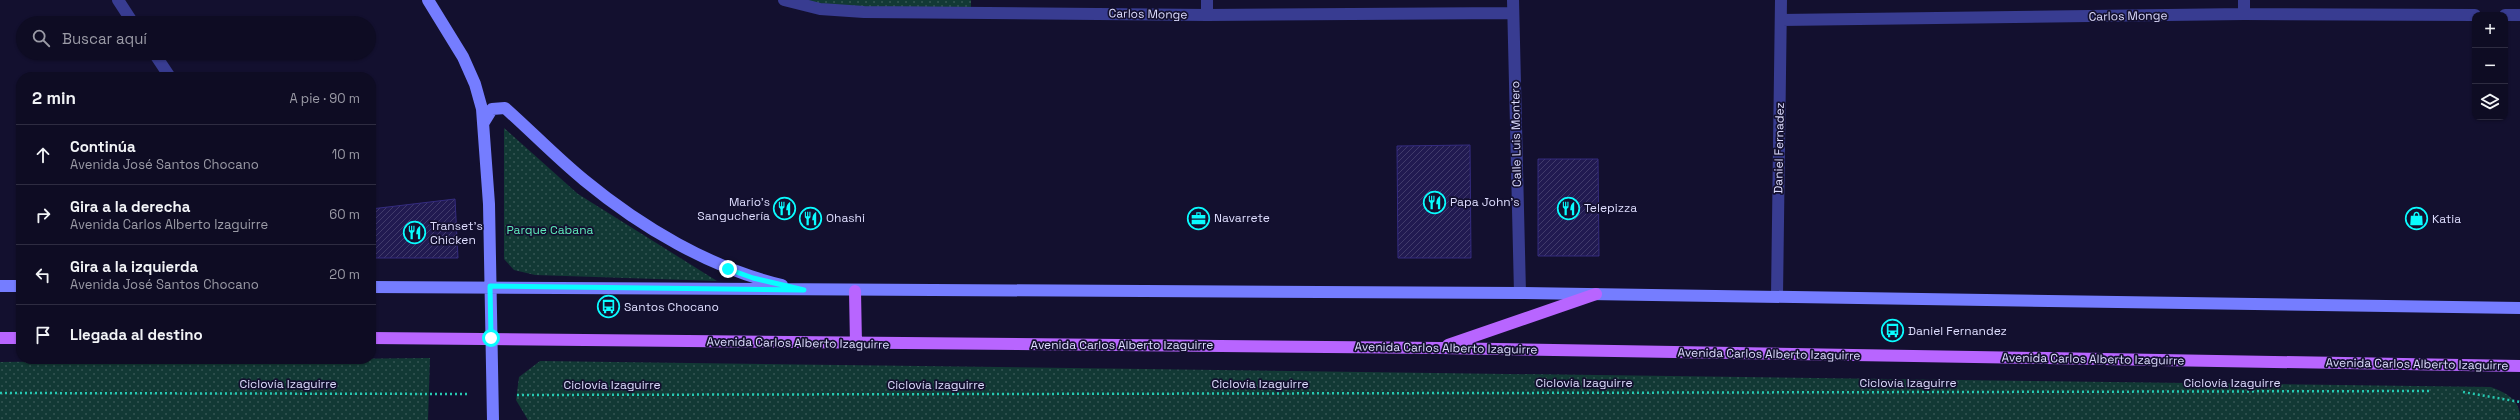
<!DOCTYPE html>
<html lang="es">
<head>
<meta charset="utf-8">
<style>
  :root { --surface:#0e0c23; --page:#17152b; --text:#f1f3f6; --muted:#9b9ba6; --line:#2e2c41 }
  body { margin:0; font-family:"Space Grotesk",sans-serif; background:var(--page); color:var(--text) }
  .controls { position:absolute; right:12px; top:12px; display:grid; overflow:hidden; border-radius:8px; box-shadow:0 1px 3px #0004 }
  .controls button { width:36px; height:36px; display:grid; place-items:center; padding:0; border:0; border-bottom:1px solid var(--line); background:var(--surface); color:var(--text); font:20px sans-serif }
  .stop { position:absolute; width:12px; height:12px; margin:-9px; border:3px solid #0afcff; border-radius:50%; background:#fff }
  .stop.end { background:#0afcff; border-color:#fff; box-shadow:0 1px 4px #0008 }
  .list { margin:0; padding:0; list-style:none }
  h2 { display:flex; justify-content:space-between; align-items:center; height:52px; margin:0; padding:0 16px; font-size:17px }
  h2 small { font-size:13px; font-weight:400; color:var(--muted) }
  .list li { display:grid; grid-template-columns:26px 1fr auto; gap:12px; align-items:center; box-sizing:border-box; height:60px; padding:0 16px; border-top:1px solid var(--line) }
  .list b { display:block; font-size:15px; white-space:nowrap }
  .list p { margin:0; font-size:13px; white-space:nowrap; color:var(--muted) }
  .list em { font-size:13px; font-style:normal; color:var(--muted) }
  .icon { flex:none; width:22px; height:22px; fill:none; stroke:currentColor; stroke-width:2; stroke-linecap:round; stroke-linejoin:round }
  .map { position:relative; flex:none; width:2520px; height:420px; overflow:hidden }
  .search { position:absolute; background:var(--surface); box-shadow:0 1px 3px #0004; left:16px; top:16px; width:360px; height:44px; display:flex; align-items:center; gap:10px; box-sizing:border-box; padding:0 14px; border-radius:22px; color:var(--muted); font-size:15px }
  .panel { position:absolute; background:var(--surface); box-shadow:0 1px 3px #0004; left:16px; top:72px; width:360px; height:292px; border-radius:16px }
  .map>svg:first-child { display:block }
</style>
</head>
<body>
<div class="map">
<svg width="2520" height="420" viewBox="0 0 2520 420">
  <defs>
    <pattern id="grass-dots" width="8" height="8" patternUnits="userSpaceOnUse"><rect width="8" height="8" fill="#123935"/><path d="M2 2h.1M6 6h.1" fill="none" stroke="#345553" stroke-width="1.8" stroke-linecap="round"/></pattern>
    <pattern id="building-hatch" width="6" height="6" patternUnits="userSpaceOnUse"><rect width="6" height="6" fill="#211a51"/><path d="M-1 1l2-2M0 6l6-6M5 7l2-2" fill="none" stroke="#413b6b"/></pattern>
  </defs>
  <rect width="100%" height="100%" fill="#13102f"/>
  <path fill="url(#grass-dots)" d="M784,0H971V13L864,12Z
    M504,128L578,194L717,281L535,275L514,270L504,259Z
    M430,358L428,420H0V362Z
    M540,361L2491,387C2506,393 2520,399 2520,418L2519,420H528L516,400L519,377Z"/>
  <path fill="url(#building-hatch)" stroke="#342b7f" d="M1470,145L1471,258H1398L1397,146Z
    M1538,159H1598L1599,256H1538Z
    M455,199L458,258H371V209Z"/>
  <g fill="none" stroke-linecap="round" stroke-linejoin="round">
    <path stroke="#27c9b2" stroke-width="2.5" stroke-dasharray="2 3" stroke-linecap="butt" d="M2463,392L2520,402
      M0,393L468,394
      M517,395L2432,391"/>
    <path stroke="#383c91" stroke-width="12" d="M118,0L133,23
      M784,0L820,9L864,12L1207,15L1513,13
      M1513,0L1520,293
      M2244,0V14
      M1207,15V0
      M2505,15H2520
      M1781,20L2244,14L2475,15
      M154,53L170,77
      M1777,296L1781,0"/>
    <path stroke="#757dff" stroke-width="12" d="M428,0L463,57L475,84L482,109L489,204L493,420
      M484,122L492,109L505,108C532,132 557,158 584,180C641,227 710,268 782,285
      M0,286H21
      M371,287L1520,293L2520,308"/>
    <path stroke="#b865ff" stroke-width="12" d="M855,291L856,344
      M0,338H21
      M371,338L1440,348L2520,366
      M1448,345L1596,294"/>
  </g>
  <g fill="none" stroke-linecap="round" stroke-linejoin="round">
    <path stroke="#0afcff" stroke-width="5" d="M491,338L490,286L804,290L753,278L728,269"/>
  </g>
  <defs>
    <symbol id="restaurant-ring" viewBox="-11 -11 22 22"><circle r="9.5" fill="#13102f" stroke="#0afcff" stroke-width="1.5"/><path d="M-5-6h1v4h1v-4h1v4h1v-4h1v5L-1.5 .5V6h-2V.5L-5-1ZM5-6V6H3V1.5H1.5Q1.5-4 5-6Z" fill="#0afcff"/></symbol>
    <symbol id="office-ring" viewBox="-11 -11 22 22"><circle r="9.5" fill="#13102f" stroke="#0afcff" stroke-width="1.5"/><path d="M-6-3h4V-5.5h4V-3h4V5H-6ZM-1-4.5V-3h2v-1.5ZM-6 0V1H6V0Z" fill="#0afcff"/></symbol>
    <symbol id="shop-ring" viewBox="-11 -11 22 22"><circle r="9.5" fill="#13102f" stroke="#0afcff" stroke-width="1.5"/><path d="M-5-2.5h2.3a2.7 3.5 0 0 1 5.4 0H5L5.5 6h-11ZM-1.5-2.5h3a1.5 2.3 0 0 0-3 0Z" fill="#0afcff"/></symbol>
    <symbol id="bus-ring" viewBox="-11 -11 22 22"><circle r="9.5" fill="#13102f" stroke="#0afcff" stroke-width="1.5"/><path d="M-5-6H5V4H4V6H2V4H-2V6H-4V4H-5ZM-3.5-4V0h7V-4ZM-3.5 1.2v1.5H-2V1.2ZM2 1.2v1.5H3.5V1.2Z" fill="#0afcff"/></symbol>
  </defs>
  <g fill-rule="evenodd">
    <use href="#restaurant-ring" x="1422" y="190" width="25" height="25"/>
    <use href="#restaurant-ring" x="1556" y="196" width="25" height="25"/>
    <use href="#restaurant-ring" x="772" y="196" width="25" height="25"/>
    <use href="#restaurant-ring" x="798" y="206" width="25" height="25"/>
    <use href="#office-ring" x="1186" y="206" width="25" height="25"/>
    <use href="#shop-ring" x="2404" y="206" width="25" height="25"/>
    <use href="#restaurant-ring" x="402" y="220" width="25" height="25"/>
    <use href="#bus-ring" x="596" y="294" width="25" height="25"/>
    <use href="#bus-ring" x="1880" y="318" width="25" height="25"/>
  </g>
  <g text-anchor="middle" stroke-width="3.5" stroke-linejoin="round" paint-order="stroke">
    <g font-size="12" fill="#dfdeff" stroke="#13102f">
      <text transform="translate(1148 14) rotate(1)" y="4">Carlos Monge</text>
      <text transform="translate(2128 16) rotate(-1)" y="4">Carlos Monge</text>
      <text transform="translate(1516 134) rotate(-91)" y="4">Calle Luis Montero</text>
      <text transform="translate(1779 148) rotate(-89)" y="4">Daniel Fernadez</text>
      <text transform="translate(798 343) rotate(1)" y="4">Avenida Carlos Alberto Izaguirre</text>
      <text x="1122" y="349">Avenida Carlos Alberto Izaguirre</text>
      <text transform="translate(1446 348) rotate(1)" y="4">Avenida Carlos Alberto Izaguirre</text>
      <text transform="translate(1769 354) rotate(1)" y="4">Avenida Carlos Alberto Izaguirre</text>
      <text transform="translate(2093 359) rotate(1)" y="4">Avenida Carlos Alberto Izaguirre</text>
      <text transform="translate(2417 364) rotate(1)" y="4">Avenida Carlos Alberto Izaguirre</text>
      <text x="1584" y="387">Ciclovía Izaguirre</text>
      <text x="1908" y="387">Ciclovía Izaguirre</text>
      <text x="2232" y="387">Ciclovía Izaguirre</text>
      <text x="288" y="388">Ciclovía Izaguirre</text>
      <text x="1260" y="388">Ciclovía Izaguirre</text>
      <text x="612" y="389">Ciclovía Izaguirre</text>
      <text x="936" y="389">Ciclovía Izaguirre</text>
    </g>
    <g font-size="12" fill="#dfdeff" stroke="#13102f" text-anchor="start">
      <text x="770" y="206" text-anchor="end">Mario's<tspan x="770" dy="14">Sanguchería</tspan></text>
      <text x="1450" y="206">Papa John's</text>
      <text x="1584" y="212">Telepizza</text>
      <text x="826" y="222">Ohashi</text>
      <text x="1214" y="222">Navarrete</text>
      <text x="2432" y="223">Katia</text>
      <text x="430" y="230">Transet's<tspan x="430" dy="14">Chicken</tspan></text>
      <text x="624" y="311">Santos Chocano</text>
      <text x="1908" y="335">Daniel Fernandez</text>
    </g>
    <g font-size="12" fill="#5feabb" stroke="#13102f">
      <text x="550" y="234">Parque Cabana</text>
    </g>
  </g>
</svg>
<div class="controls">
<button>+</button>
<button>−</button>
<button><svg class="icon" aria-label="layers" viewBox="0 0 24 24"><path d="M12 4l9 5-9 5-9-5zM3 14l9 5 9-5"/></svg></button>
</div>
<div class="stop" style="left:491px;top:338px"></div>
<div class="stop end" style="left:728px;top:269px"></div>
<div class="search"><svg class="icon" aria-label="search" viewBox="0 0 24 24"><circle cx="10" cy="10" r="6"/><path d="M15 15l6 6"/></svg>Buscar aquí</div>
<section class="panel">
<h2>2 min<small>A pie · 90 m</small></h2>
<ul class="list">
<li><svg class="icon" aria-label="ahead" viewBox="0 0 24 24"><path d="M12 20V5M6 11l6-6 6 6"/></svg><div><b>Continúa</b><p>Avenida José Santos Chocano</p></div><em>10 m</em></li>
<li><svg class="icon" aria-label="right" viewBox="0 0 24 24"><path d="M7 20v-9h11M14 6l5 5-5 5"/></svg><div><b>Gira a la derecha</b><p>Avenida Carlos Alberto Izaguirre</p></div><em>60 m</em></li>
<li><svg class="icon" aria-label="left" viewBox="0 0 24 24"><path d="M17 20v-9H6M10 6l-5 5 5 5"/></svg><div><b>Gira a la izquierda</b><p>Avenida José Santos Chocano</p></div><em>20 m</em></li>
<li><svg class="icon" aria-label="arrive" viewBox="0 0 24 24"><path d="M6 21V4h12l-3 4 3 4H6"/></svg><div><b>Llegada al destino</b></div></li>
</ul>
</section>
</div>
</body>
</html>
